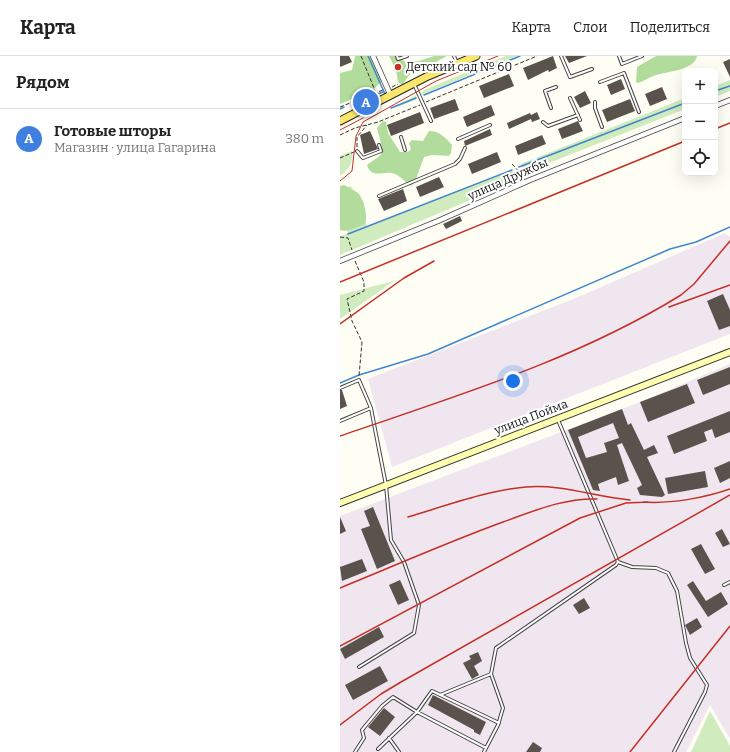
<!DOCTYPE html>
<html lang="ru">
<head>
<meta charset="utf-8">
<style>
  :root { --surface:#fff; --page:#f2f2f2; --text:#222; --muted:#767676; --line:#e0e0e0; --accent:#7c3aed }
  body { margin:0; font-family:Bitter,serif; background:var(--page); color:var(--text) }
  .controls { position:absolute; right:12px; top:12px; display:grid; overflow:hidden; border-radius:8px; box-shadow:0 4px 16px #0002 }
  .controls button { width:36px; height:36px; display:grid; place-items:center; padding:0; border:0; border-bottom:1px solid var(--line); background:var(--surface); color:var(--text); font:20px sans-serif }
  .you { position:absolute; left:173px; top:325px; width:14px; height:14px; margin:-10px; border:3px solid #fff; border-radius:50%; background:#1a73e8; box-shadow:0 0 0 6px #1a73e833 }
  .badge { display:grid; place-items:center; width:26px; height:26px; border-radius:50%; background:var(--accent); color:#fff; font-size:13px; font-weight:700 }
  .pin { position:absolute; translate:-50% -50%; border:2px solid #fff; box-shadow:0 1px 4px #0006 }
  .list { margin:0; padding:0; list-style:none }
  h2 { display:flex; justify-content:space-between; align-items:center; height:52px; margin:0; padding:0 16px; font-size:17px }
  h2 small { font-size:13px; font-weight:400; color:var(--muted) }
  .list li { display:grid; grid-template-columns:26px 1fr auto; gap:12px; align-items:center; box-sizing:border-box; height:60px; padding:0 16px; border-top:1px solid var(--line) }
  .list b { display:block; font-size:15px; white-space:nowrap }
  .list p { margin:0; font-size:13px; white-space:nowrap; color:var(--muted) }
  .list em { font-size:13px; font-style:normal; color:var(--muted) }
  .icon { flex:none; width:22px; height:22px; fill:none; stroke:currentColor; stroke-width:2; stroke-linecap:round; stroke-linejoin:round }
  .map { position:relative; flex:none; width:390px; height:696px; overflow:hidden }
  header { display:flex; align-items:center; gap:24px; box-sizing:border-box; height:56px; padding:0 20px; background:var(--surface); border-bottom:1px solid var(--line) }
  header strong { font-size:19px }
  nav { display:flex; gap:22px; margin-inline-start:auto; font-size:14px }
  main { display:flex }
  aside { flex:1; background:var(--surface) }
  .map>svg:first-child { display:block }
</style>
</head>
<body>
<header>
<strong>Карта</strong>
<nav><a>Карта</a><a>Слои</a><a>Поделиться</a></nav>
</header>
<main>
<aside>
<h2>Рядом<small></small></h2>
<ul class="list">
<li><span class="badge" style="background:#3f7fe0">A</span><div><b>Готовые шторы</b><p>Магазин · улица Гагарина</p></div><em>380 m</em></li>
</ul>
</aside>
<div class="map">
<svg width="390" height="696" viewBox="0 0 390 696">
  <rect width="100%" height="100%" fill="#fffef5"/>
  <path fill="#efe6ef" d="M385,177L390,181V278L52,411L28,323L236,242Z
    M390,308V683L370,649L346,696H0V460L300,346Z"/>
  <path fill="#d0ebbd" d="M166,0H177L81,39L84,34Z
    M390,24V35L375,41V30Z
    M76,39L77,43L53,53Z
    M345,42V53L184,117L181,108Z
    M12,95C13,107 10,113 0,120V100Z
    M172,114L178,124L0,199V181L8,177L0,157V134L11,130L27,170Z
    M54,225L0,263V239Z
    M370,655L390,690V696H351Z"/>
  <path fill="#b2dc9c" d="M15,0H31L42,25L33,34L0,48V17L12,14Z
    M49,0H57L66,6L79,5L94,0H107L96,6L74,13L62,29L58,26L56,14Z
    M316,0H357C355,14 326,16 316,19C310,21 304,25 298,27L296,26L297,11Z
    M43,65L46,66L48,77L60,96H68L71,93L69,87L72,84L83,85L89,75C99,75 105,81 112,89L111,97L109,100L92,99L84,101L75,126L71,130C65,126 60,119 52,117C44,115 31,123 27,109L41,99L42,91L37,72Z
    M4,129C8,131 14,134 18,137C24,143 28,160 25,168C17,171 8,177 0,174V130Z"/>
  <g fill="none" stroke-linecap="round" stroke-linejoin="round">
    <path stroke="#3f86cf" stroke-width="1.5" d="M28,0L45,38
      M375,35L390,30
      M84,39L180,0
      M25,43L43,36
      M51,52L76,42
      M0,53L4,51
      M179,111L345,47
      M8,178L172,114
      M0,327L19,319L88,298L330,193L356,186L390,171"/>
  </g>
  <path fill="#5a534d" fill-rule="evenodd" d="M0,0H9L12,6L0,11Z
    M213,0L217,12L209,16L208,14L188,24L183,12Z
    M225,0H247L229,7Z
    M390,3V21L383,6Z
    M169,18L174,30L144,42L139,30Z
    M281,23L285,33L271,39L267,29Z
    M322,31L327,43L310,50L305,38Z
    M245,35L251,47L240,52L234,41Z
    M115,43L119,54L94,63L90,52Z
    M290,43L295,55L267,66L262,54Z
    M151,49L155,59L127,71L123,61Z
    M80,56L84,67L51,80L47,69Z
    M197,56L200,63L192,66L191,63L169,73L167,67L190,57L191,59Z
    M238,65L243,75L222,83L218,73Z
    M150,73L152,79L125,90L124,85Z
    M30,75L38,93L24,98L20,79Z
    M202,79L206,88L178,99L175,90Z
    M157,96L161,106L132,118L128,108Z
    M99,121L104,131L80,141L76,131Z
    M63,133L67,145L44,155L38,143Z
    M120,160L122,165L106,173L103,168Z
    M383,238L390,254V270L379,274L367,245Z
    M390,311V328L363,339L357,324Z
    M347,328L355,347L308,366L300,346Z
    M0,334H2L7,350L0,353Z
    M282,353L288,369L291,367L304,394L314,389L318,397L307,401L325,439L322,441L300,439L297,432L302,429L282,387L277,389L289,425L278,429L276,421L258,428L260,435L253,434L228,374ZM273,367L279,382L264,387L267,396L246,402L238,381Z
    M390,355V376L375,382L372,373L364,376L367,385L334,398L327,380Z
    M390,405V422L380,427L374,412Z
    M365,415L368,431L328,438L325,422Z
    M33,451L55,505L37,513L21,473L30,470L24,455Z
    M0,461L6,475L0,478Z
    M382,473L390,488L383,491L375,477Z
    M361,488L375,513L365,518L351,493Z
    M22,503L27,515L2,525L0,511Z
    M60,524L69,544L58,549L49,529Z
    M353,525L366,545L381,536L388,548L368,561L347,529Z
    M244,542L250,552L239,558L233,549Z
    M357,562L362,571L350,579L345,569Z
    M39,571L44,581L5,603L0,593Z
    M138,596L142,605L134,610L139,619L132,623L123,607L131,603L129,600Z
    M40,610L48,625L13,644L5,629Z
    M93,639L146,666L140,679L134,676V674L88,649Z
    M44,652L55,661L40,680L28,671Z
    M193,686L202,692L200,696H186Z"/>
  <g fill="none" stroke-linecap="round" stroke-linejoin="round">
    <defs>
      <path id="lane" d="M57,0L58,3L67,0
        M114,0L117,7
        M221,0L230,21L252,13
        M279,0L282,8L302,0
        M260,26L284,17L299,56
        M74,28L91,65
        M230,42L240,64
        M255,46V52L262,71
        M211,52L205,35L216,31
        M203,66L208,70L238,59
        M61,81L65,94
        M118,83L150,69
        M17,95L23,102L41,95L39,89
        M39,140L115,108L120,103L125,92
        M0,332L19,324L31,352L34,368L46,429L51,484L64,506L79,549L74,577L19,611
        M0,365L31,352
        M278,506L292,511L316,512L328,517L337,535L346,587L350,602L367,629L365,636L334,696
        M384,529L390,526
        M100,639L151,618
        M49,682L59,696
        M38,693L77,656L146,692
        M15,696L24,682L22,674L42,650L53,641L77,656L92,635L159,667
        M144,696L158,669L163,652L151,618L156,592L276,509L278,506L218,364"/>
      <path id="street" d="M33,0L51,40
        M375,50L390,44
        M0,205L98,165L190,124L345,62"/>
      <path id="secondary" d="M0,447L390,296"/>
      <path id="primary" d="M0,65L88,20L136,0"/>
    </defs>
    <use href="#lane" stroke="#444" stroke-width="4"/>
    <use href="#street" stroke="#444" stroke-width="6"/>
    <use href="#secondary" stroke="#333" stroke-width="8"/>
    <use href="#primary" stroke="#222" stroke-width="9"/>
    <path stroke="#333" stroke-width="1" stroke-dasharray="4 2" stroke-linecap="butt" d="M21,0L36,37
      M52,31L58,28
      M86,46L197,0
      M0,51L43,34
      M0,79L15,72L38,66L80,49
      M17,91V81L27,69
      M0,102L14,96
      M172,108L183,120
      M0,181L8,182L12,194
      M15,205L24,226V235L7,243L12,265L22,286L19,320"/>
    <use href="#lane" stroke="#fff" stroke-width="2"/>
    <use href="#street" stroke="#fff" stroke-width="4.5"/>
    <use href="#secondary" stroke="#ffffb0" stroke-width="6"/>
    <use href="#primary" stroke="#f9e66b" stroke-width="7"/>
    <path stroke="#c43026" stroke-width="1" d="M0,74L23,62
      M0,125L12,115L16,80L23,66L96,25L158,0"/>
    <path stroke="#c43026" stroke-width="1.5" d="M375,73L390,67
      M0,226L345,85
      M329,251L390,229
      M0,268L64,222L94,205
      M0,380C116,340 236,304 341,239L354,228L390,185
      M303,446C331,448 364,442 390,433
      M68,461C105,450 149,434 186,431C222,428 255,441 290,444
      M0,532C54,510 108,486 163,466C194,455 223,442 257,443
      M0,590L240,462L286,447L308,446
      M0,669L41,638L61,626L390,439
      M290,696L390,570"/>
  </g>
  <circle fill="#c43026" stroke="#fff" stroke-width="1.5" cx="58" cy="11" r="4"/>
  <g text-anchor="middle" stroke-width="4" stroke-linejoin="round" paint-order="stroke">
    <g font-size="12" fill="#111" stroke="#fff" text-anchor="start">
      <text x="66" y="15">Детский сад № 60</text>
    </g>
    <g font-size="12" fill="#111" stroke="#fff">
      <text transform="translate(168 123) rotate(-24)" y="4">улица Дружбы</text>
      <text transform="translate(191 361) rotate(-21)" y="4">улица Пойма</text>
    </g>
  </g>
</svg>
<div class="controls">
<button>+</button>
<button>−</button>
<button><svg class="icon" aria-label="locate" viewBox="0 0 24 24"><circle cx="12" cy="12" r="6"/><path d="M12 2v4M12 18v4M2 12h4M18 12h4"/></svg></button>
</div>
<div class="you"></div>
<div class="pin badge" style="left:26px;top:46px;background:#3f7fe0">A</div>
</div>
</main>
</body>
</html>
